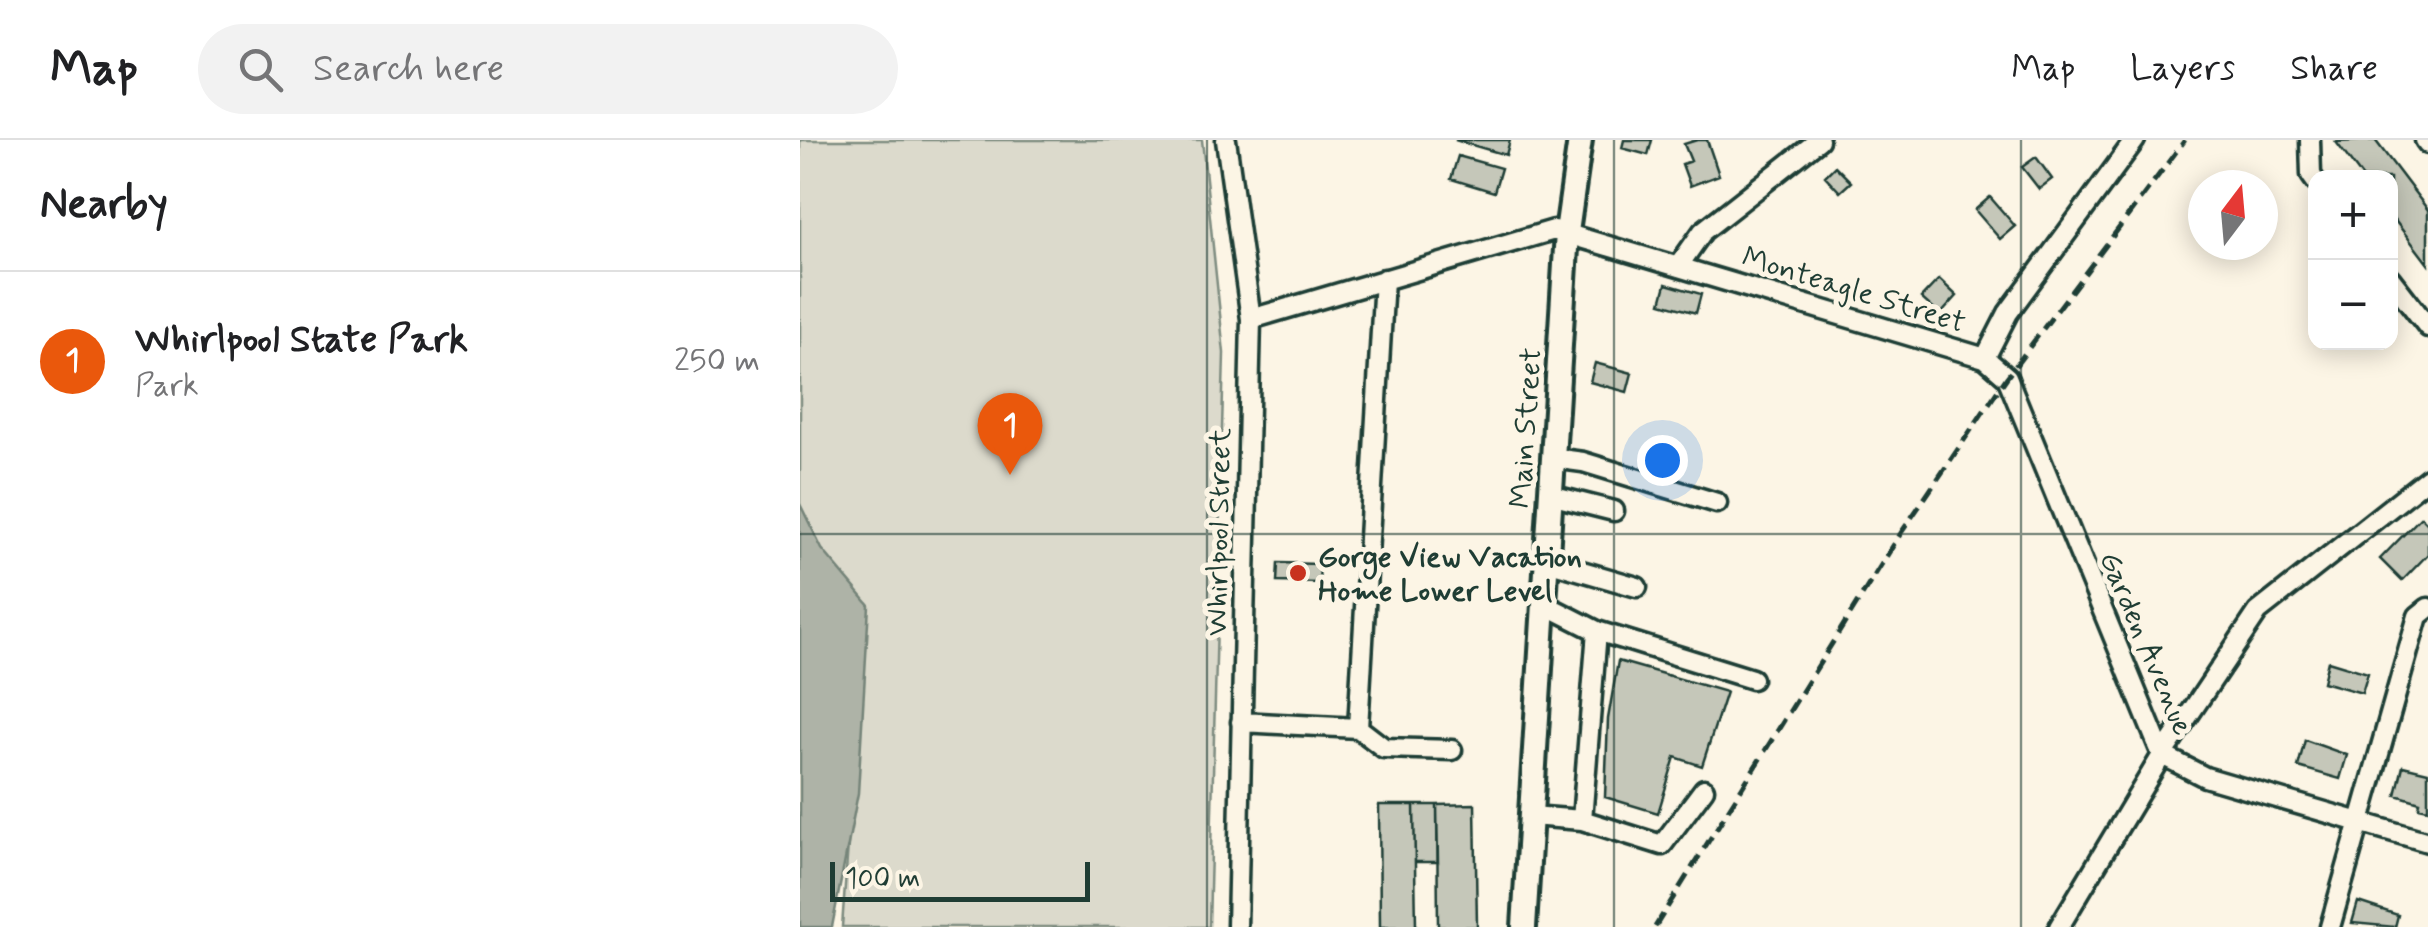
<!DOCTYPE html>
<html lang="en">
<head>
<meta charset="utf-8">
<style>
  :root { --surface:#fff; --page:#f2f2f2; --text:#202124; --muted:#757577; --line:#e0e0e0; --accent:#ea580c }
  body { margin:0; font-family:Mynerve,sans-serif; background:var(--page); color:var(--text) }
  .controls { position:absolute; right:30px; top:30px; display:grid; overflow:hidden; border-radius:20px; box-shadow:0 5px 25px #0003 }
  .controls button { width:90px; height:90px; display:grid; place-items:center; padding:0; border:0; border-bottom:2px solid var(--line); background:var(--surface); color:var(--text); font:50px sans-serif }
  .compass { position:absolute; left:1388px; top:30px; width:90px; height:90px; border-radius:50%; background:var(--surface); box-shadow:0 5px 25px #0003; rotate:16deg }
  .scale { position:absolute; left:30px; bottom:25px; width:260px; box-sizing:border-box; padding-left:10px; border:5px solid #1f3d34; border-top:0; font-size:28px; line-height:35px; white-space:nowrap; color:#1f3d34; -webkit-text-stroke:8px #fcf5e5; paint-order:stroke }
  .you { position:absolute; left:862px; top:320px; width:35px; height:35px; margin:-25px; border:8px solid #fff; border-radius:50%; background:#1a73e8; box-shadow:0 0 0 15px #1a73e833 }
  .badge { display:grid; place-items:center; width:65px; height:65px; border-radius:50%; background:var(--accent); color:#fff; font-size:32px; font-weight:700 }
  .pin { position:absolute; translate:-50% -82px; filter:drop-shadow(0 2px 5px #0008) }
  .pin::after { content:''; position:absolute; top:52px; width:35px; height:30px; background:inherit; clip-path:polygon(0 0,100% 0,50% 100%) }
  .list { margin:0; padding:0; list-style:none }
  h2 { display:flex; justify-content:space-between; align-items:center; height:130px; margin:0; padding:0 40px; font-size:42px }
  h2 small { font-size:32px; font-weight:400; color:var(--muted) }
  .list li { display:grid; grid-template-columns:65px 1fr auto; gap:30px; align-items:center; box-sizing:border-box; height:180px; padding:0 40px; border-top:2px solid var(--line) }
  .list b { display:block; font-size:38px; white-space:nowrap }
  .list p { margin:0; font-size:32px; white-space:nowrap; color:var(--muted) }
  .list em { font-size:32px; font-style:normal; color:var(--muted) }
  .icon { flex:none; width:55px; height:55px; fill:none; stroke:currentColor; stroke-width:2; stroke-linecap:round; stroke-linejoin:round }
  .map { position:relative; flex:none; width:1628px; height:787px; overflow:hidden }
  header { display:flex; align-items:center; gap:60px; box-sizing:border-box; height:140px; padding:0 50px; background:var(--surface); border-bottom:2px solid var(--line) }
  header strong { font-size:48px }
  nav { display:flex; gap:55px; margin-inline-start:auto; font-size:35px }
  .search { width:700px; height:90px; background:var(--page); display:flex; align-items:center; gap:25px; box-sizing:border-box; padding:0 35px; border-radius:55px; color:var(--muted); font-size:38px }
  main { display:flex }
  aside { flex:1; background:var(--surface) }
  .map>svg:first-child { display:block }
</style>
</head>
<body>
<header>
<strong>Map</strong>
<div class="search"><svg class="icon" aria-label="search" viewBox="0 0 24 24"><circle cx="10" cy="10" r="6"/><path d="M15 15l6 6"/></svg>Search here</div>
<nav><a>Map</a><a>Layers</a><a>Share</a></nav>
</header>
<main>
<aside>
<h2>Nearby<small></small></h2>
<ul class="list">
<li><span class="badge">1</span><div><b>Whirlpool State Park</b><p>Park</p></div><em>250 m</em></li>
</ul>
</aside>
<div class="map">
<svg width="1628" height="787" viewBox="0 0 1628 787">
  <rect width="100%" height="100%" fill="#fcf5e5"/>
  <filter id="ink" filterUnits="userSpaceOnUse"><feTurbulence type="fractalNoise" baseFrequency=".01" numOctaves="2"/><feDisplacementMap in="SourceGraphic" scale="20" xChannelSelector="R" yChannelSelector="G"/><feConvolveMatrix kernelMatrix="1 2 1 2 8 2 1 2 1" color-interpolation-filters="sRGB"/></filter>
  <g filter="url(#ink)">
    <path fill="#dcdacc" stroke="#7e8c80" stroke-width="2.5" d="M0,0H402L424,213L409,787H42L53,636L0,487Z"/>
    <path fill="#aeb3a7" stroke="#758479" stroke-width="2.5" d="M0,364L22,409L69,465L58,653L32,787H0Z"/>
    <path fill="#c5c7b9" stroke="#1f3d34" stroke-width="2.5" d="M655,0H710L706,15Z
      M824,0H852L848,15L822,8Z
      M897,0H907L919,35L890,46L882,24L891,21L884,4Z
      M1575,0L1628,70V124L1590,74V38H1563L1536,2Z
      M658,16L701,28L694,52L651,39Z
      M1236,17L1252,39L1239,49L1222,27Z
      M1035,26L1051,42L1040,52L1025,36Z
      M1190,57L1215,86L1200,99L1175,70Z
      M1139,139L1157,156L1140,175L1121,158Z
      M866,144L901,154L896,173L861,163Z
      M795,223L832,233L827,252L790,242Z
      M1621,377L1628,384V414L1602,441L1580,419Z
      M478,423L520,424L519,443L477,442Z
      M818,521L926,552L902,626L875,617L858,673L805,657L808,579Z
      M1528,521L1568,533L1562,553L1523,542Z
      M1505,600L1547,615L1540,639L1498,627Z
      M1603,626L1628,632V669L1619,667L1620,662L1596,655Z
      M675,664L677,787H638L637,665Z
      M579,665H614L616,787H580Z
      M614,665H637L638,722H615Z
      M1558,762L1598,775L1595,787L1552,783Z"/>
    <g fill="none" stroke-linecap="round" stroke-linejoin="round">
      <defs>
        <path id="minor" d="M426,0L451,179L437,787
          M1510,0L1511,35L1516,42
          M1625,0L1628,4
          M879,125L903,91L1019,0
          M1590,138L1628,187
          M451,179L754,90L1185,218L1207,237L1362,615L1405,637L1628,702
          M1185,218L1208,173L1335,0
          M753,318L783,322L917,363
          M750,355L814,371
          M747,421L837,447
          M797,491L952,539
          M441,582L558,588L584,139
          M558,588L584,608L652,610
          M731,676L782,680L797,491L744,464
          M782,680L862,705L904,649
          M1259,787L1362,615L1458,472L1628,338
          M1530,787L1618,476L1628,468"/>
        <path id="major" d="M724,787L767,92L780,0"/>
      </defs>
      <use href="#minor" stroke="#1f3d34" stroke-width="25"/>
      <use href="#major" stroke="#1f3d34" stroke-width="30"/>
      <use href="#minor" stroke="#fcf5e5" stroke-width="18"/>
      <use href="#major" stroke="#fcf5e5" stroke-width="22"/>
      <path stroke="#1f3d34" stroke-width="5" stroke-dasharray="15 8" stroke-linecap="butt" d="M855,787L1101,393L1207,237L1385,0"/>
    </g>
  </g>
  <path fill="none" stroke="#1f3d34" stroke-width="2.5" stroke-opacity="0.55" d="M407,0V787M814,0V787M1221,0V787M0,394H1628"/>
  <circle fill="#c8321e" stroke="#fcf5e5" stroke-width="4" cx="498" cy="433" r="10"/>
  <g text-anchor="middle" stroke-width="10" stroke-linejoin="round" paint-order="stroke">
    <g font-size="30" fill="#1f3d34" stroke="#fcf5e5">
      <text transform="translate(1054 149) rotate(17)" y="10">Monteagle Street</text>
      <text transform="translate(725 288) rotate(-86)" y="10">Main Street</text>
      <text transform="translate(418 392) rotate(-89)" y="10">Whirlpool Street</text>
      <text transform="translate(1347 503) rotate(67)" y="10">Garden Avenue</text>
    </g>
    <g font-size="30" font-weight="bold" fill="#1f3d34" stroke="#fcf5e5" text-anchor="start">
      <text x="518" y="426">Gorge View Vacation<tspan x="518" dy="34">Home Lower Level</tspan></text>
    </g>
  </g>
</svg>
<div class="controls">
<button>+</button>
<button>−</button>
</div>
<svg class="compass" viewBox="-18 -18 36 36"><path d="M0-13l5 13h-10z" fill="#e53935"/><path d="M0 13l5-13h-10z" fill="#757577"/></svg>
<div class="scale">100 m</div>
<div class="you"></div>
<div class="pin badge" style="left:210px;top:335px">1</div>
</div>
</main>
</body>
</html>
